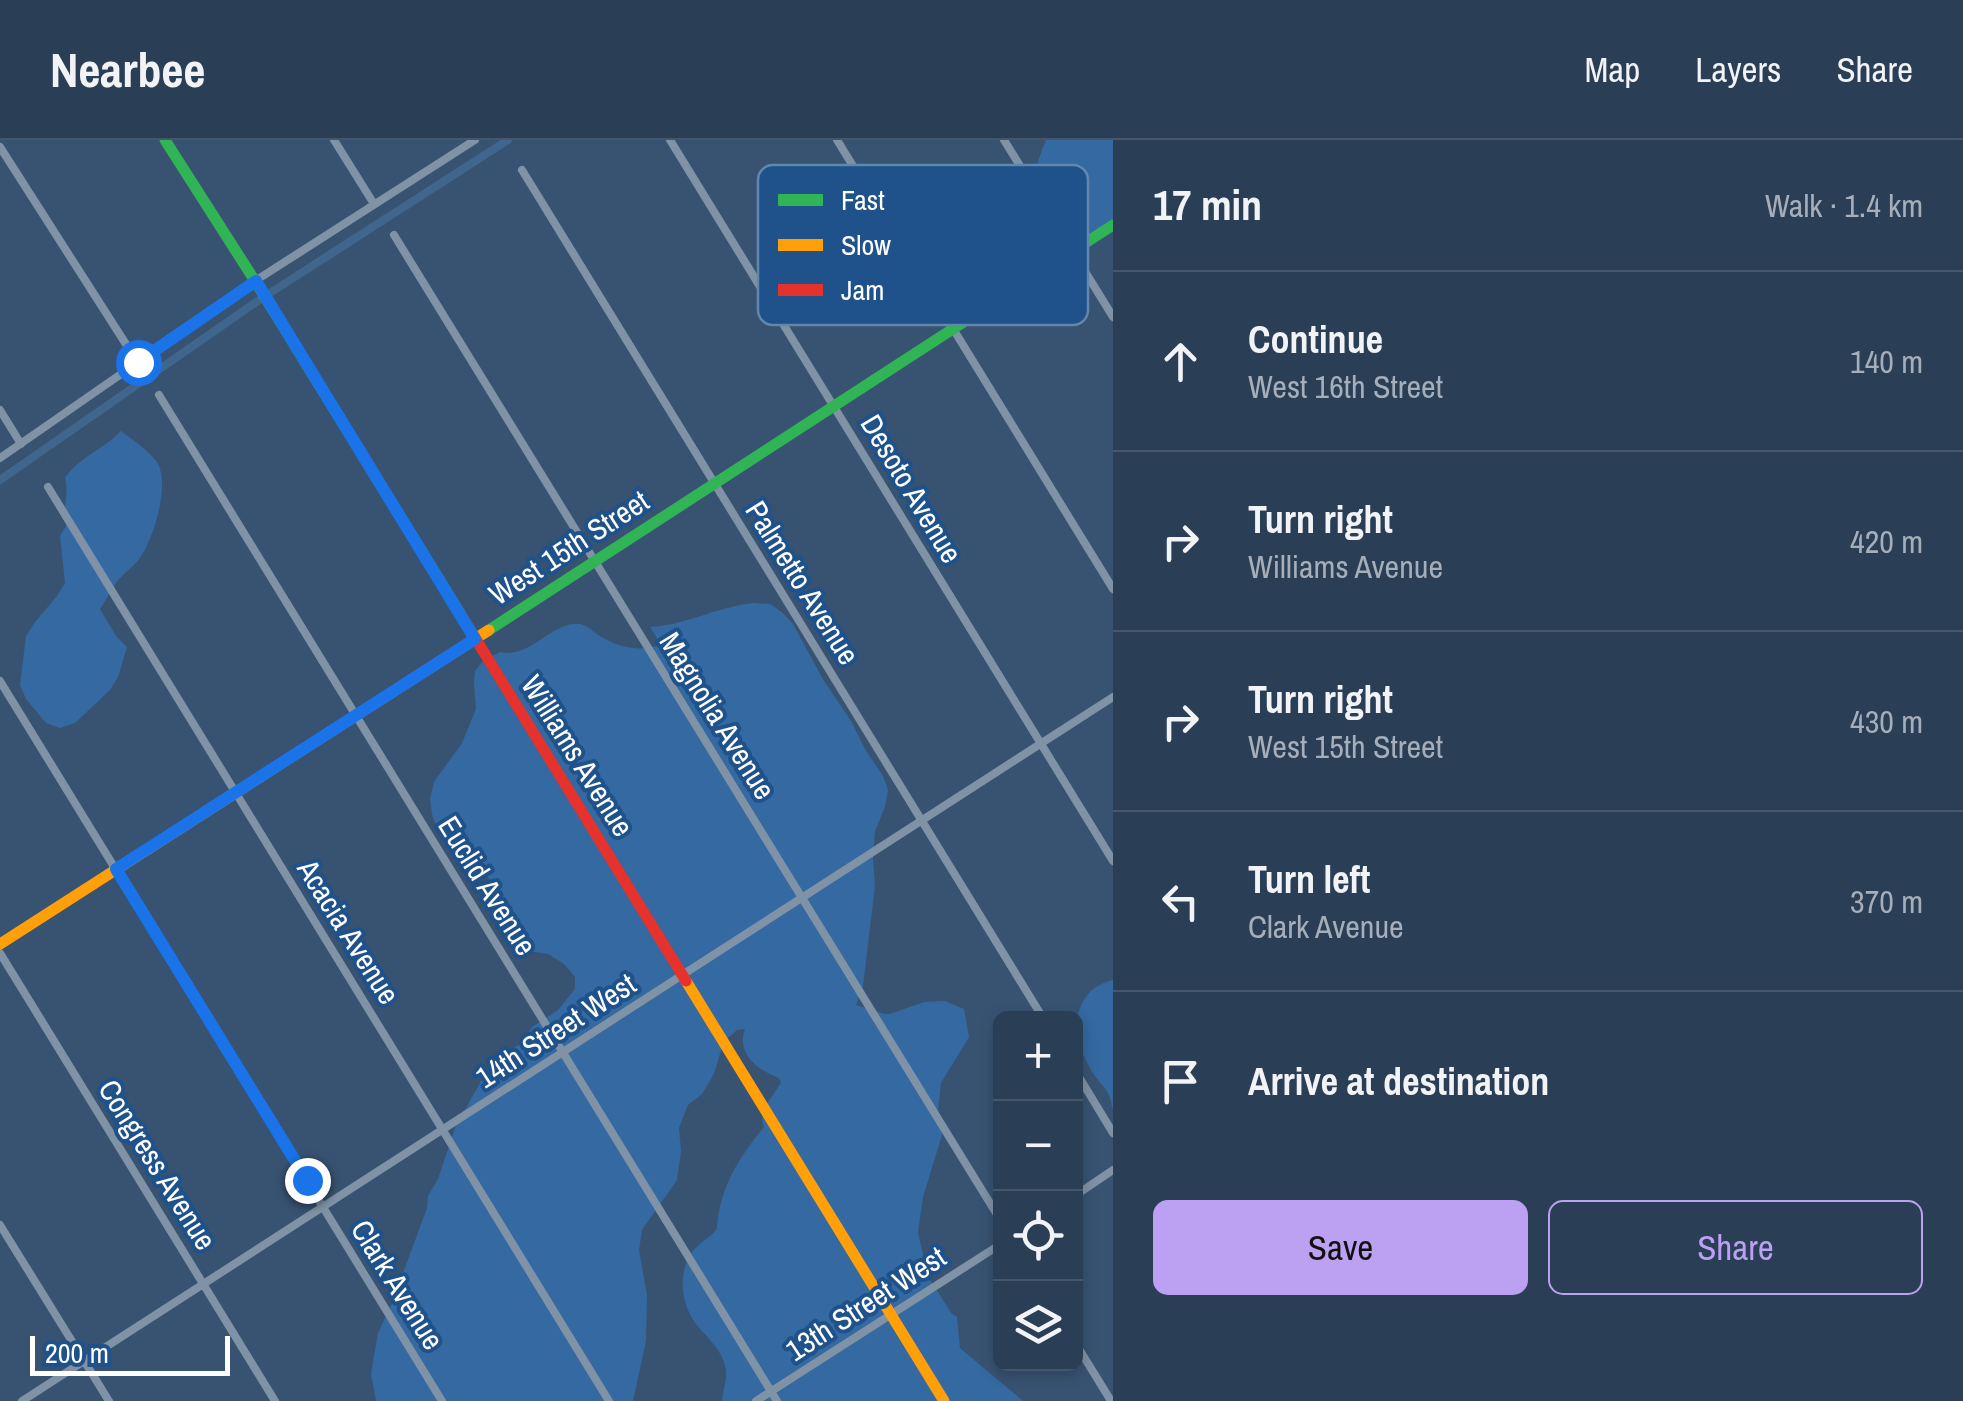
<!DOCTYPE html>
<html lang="en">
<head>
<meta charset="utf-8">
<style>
  :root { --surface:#2a3e56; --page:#32455c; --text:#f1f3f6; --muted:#a5aeb9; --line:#46576c; --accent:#bca0f2 }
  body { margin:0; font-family:"Archivo Narrow",sans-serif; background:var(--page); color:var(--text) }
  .controls { position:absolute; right:30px; bottom:30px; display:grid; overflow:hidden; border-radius:15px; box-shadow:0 5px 15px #0003 }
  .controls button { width:90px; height:90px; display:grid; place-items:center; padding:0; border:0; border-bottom:2px solid var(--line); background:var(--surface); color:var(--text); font:50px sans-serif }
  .scale { position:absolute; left:30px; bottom:25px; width:200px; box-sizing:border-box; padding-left:10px; border:5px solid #fff; border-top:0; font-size:28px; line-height:35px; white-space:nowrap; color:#fff; -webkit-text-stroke:8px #1f528a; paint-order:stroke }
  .stop { position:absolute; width:30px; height:30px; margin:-22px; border:8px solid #1a73e8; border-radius:50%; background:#fff }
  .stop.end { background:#1a73e8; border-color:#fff; box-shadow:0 2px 10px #0008 }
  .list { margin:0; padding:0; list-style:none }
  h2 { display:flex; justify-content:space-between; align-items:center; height:130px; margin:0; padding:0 40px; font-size:42px }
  h2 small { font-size:32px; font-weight:400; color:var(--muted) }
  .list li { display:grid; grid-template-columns:65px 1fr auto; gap:30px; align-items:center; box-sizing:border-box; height:180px; padding:0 40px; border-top:2px solid var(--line) }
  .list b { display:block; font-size:38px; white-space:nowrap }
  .list p { margin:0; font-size:32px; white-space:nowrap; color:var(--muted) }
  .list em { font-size:32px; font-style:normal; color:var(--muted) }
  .actions { display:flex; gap:20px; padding:30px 40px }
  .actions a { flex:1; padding:22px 0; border:2px solid var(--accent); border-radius:15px; text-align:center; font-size:35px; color:var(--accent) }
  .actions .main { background:var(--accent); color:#111 }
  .icon { flex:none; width:55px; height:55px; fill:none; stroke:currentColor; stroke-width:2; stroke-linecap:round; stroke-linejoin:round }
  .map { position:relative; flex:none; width:1113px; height:1261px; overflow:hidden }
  header { display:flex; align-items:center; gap:60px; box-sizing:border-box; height:140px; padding:0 50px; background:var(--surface); border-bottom:2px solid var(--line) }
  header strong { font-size:48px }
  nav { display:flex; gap:55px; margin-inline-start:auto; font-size:35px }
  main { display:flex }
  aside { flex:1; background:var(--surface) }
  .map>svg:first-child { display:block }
</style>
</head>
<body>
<header>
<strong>Nearbee</strong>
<nav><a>Map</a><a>Layers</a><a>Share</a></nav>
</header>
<main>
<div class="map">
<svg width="1113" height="1261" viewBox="0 0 1113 1261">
  <rect width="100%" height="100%" fill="#385372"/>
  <path fill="#3469a1" d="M1046,0H1113V81L962,174L954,149L946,145L932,124L940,90V72L958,67L997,78C1034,58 1031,35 1046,0Z
    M121,291C133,300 148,310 157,322C170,343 155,393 143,413C137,424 130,428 122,436C113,445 107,459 100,469L116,496L127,507L118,537L110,550L75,583L60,588L46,583L26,559L20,545L26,496L35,482L57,456L65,443L60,396L66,386C61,367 70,356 65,338C79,317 104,309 121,291Z
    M753,463L770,464L783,473L793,484L824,541L851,581L865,609L883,636L888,650L885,667L875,691L873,718L875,746L863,846L856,865L884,874H890L924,862L945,861L964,869L969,897L941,943L938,969L942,995L923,1057L918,1092L928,1137L952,1174L957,1177L960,1208L1023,1261H948L766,965L781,943L779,938C757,930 736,913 745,889L737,890L726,900L491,517L500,512C528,518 546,489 572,484C586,482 590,490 600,496C619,508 640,512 661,505L650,487C686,485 717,467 753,463Z
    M483,521L722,907L714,934L702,954L688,965L679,988L681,1011L677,1040L642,1090L639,1110L647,1155L646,1201L633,1261H376L371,1234L378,1193L392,1163L427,1068L428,1056L438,1039L455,988L487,930L499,918L520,904L532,887L558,870L575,849V837L564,824L548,814L529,811L515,797L500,773L490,739L457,713L437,689L432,674L430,659L434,642L462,603L476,569L474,543L475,531Z
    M1113,840V969C1111,964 1111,958 1108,953C1106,948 1101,945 1098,940C1081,918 1067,882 1086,857C1092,848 1103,842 1113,840Z
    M763,974L939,1261H722C723,1251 727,1239 726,1230C723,1210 707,1198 696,1184C682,1165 678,1138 689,1117C695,1105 709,1099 717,1089C719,1049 739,1017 764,987L762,980Z"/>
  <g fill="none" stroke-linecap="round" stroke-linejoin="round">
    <path stroke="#41668d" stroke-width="8" d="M270,153L508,0
      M0,340L262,158"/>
    <path stroke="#7f92a6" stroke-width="8" d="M334,0L374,64
      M670,0L1113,721
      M837,0L1113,449
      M1004,0L1113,177
      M0,7L138,223
      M522,30L1043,878
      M394,95L1001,1081
      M159,255L777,1261
      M0,270L21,304
      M0,318L255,141L475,0
      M48,347L609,1261
      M0,541L442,1261
      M0,813L275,1261
      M1076,932L1113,993
      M1076,1055L1113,1030
      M0,1085L109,1261
      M1076,1204L1111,1261
      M22,1261L1113,557
      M756,1261L1001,1104"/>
    <path stroke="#30b455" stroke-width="11" d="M165,0L255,141L461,475
      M489,490L1113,85"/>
    <path stroke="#ff9f0a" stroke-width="11" d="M0,804L489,490
      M686,841L944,1261"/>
    <path stroke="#e5322d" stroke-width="11" d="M461,475L686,841"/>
  </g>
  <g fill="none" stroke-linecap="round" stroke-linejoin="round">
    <path stroke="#1a73e8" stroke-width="12" d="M138,222L256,141L475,499L116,729L307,1040"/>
  </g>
  <g text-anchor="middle" stroke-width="8" stroke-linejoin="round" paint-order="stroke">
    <g font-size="30" fill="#fff" stroke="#1f528a">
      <text transform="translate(911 349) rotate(59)" y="10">Desoto Avenue</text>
      <text transform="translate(569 408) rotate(-33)" y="10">West 15th Street</text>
      <text transform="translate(802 443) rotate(58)" y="10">Palmetto Avenue</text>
      <text transform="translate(717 576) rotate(58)" y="10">Magnolia Avenue</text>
      <text transform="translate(577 616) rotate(58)" y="10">Williams Avenue</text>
      <text transform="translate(487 746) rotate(58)" y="10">Euclid Avenue</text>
      <text transform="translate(348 792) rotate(58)" y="10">Acacia Avenue</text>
      <text transform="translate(556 891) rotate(-33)" y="10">14th Street West</text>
      <text transform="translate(157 1025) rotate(58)" y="10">Congress Avenue</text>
      <text transform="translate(397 1145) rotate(58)" y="10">Clark Avenue</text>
      <text transform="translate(866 1164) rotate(-33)" y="10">13th Street West</text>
    </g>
  </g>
  <rect x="758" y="25" width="330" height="160" rx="15" fill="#1f528a" stroke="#6286ad" stroke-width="2.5"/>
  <rect x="778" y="54" width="45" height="12" fill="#30b455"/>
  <rect x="778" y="99" width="45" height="12" fill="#ff9f0a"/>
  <rect x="778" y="144" width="45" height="12" fill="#e5322d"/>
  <g font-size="28" fill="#fff">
    <text x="841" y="70">Fast</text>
    <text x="841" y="115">Slow</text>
    <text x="841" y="160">Jam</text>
  </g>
</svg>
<div class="controls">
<button>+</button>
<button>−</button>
<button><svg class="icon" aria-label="locate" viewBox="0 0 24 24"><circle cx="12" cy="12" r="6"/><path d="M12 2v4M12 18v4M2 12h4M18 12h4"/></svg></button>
<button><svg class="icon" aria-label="layers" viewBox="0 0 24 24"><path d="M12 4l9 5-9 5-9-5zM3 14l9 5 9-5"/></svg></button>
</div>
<div class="scale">200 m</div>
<div class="stop" style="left:138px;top:222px"></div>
<div class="stop end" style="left:307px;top:1040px"></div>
</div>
<aside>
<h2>17 min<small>Walk · 1.4 km</small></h2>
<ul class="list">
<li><svg class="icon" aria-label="ahead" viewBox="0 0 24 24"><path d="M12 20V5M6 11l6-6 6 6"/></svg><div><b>Continue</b><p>West 16th Street</p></div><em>140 m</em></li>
<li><svg class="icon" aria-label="right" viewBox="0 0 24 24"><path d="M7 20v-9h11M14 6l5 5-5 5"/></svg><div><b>Turn right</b><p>Williams Avenue</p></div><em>420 m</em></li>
<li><svg class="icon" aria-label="right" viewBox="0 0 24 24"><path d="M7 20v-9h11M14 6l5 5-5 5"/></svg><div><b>Turn right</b><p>West 15th Street</p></div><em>430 m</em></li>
<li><svg class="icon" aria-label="left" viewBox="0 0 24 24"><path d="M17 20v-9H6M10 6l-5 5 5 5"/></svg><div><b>Turn left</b><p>Clark Avenue</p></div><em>370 m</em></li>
<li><svg class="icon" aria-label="arrive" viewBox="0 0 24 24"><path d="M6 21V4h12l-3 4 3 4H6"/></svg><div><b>Arrive at destination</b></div></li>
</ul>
<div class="actions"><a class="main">Save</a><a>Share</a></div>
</aside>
</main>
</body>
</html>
